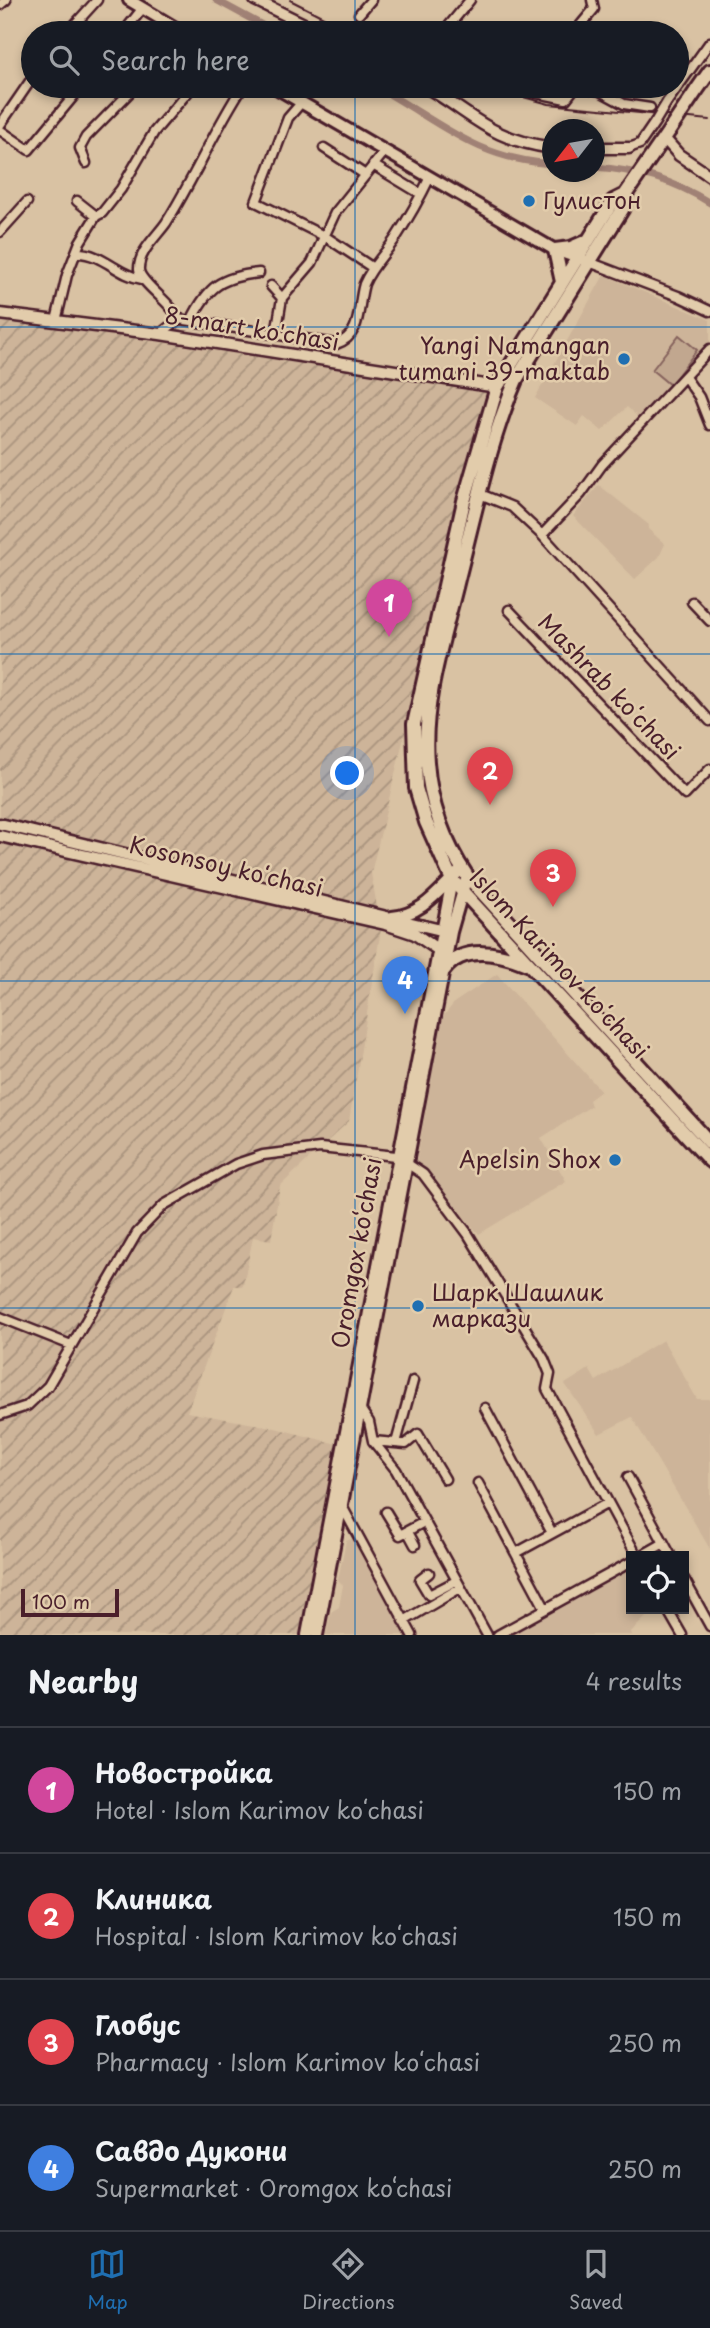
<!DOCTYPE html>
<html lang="en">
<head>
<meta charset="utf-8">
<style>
  :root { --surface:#171b24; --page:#242831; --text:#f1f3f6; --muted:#9ea1a6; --line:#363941; --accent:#1f6fb2 }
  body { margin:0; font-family:"Playpen Sans",sans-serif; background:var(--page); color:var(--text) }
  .controls { position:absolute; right:21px; bottom:21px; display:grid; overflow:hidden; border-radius:0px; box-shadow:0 4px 10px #0003 }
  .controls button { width:63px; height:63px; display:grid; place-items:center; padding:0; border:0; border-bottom:2px solid var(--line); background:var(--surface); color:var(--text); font:35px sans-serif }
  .compass { position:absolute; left:542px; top:119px; width:63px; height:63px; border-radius:50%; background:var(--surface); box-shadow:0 4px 10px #0003; rotate:239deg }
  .scale { position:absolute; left:21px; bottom:18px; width:98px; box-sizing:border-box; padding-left:7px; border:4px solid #4a1f2b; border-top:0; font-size:19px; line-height:24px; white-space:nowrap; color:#4a1f2b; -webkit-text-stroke:5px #e2ccab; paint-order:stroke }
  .you { position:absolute; left:348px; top:774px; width:24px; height:24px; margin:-18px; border:5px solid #fff; border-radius:50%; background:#1a73e8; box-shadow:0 0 0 10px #1a73e833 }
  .badge { display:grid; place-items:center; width:46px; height:46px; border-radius:50%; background:var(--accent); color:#fff; font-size:23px; font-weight:700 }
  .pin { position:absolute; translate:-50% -58px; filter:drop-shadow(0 2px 4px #0008) }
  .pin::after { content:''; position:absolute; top:37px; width:24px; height:21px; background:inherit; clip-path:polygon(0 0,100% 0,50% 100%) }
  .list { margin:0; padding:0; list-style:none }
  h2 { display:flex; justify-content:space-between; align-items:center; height:91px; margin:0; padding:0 28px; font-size:30px }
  h2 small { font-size:23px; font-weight:400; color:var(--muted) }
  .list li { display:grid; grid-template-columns:46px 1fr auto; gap:21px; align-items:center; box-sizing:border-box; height:126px; padding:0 28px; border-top:2px solid var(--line) }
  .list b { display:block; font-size:26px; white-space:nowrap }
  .list p { margin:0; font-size:23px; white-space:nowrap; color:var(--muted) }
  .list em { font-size:23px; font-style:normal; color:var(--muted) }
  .icon { flex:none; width:38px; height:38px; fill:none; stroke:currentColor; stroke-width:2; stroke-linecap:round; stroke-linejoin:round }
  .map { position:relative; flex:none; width:710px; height:1635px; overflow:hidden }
  .search { position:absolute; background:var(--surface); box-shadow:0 4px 10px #0003; left:21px; right:21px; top:21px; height:77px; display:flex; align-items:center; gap:18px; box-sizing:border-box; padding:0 24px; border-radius:38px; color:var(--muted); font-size:26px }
  .sheet { height:595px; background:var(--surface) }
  nav { display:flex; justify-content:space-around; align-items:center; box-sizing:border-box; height:98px; border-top:2px solid var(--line); background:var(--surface); font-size:19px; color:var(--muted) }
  nav a { display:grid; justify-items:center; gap:4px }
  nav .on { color:var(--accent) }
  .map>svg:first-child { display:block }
</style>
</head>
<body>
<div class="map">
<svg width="710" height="1635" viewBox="0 0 710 1635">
  <defs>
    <pattern id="industrial-furrows" width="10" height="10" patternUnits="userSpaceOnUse" patternTransform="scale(1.75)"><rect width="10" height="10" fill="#cdb499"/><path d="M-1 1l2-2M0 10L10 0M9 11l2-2" fill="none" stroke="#a8927d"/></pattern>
  </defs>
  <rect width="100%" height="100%" fill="#d9c2a3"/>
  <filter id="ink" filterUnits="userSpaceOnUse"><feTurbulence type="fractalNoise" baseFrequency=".0143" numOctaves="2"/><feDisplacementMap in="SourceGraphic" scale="14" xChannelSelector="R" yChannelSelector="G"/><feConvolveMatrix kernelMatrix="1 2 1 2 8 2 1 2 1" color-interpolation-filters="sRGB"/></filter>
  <g filter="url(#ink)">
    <path fill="#cdb499" d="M604,275L710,320V342L640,419L627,407L602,431L584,416L577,426L535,398Z
      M599,485L649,525L648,529L665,544L659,557L635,579L573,516Z
      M497,974L601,1091L589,1100L591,1106L541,1138L566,1181L479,1234L416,1164L442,1018L455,1002Z
      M663,1340L697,1399H710V1549L632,1417L599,1434L565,1384L589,1369L596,1381Z
      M352,1539L400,1622L406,1635H326L331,1612L339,1607L343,1585L338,1580L346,1541Z
      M631,1567V1609H654L631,1632L632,1635H505Z"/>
    <path fill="url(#industrial-furrows)" d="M0,319L488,390L371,873L381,929L349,1121L280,1186L271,1240L253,1237L243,1286H234L187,1412L271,1427L337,1444L303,1635H0Z"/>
    <path fill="#c1a78f" stroke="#86635d" stroke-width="2" d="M679,335L697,350L670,385L652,370Z"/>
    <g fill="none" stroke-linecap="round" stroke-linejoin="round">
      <path stroke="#a08174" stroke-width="7" d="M216,0L277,33
        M375,86C439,121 475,159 552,164
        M594,167C637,170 674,180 710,203"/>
      <defs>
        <path id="minor" d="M0,5L6,0
          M359,14L371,0
          M67,33L97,0
          M123,33L142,9
          M443,33L470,0
          M574,33L594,9L592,0
          M503,86L566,99L576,86
          M581,86L600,91L624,104L650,108
          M667,102L710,42
          M301,103L288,118L256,202L326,237L373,268
          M0,125L33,77
          M0,130L29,150L82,86
          M324,148L364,174
          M629,148L640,144L655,122
          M86,163L80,148L86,137L136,86
          M373,165L421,194
          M77,201L96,216
          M0,232L27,202
          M78,253C102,253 119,276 142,279
          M589,262L678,296L710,311
          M271,286L282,298
          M179,319C171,302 140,283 139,270C138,252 157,236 166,223C194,179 214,130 243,86
          M56,321L67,275L80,242L96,216L102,213L121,189L154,132L193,86
          M191,321C208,286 221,277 259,273
          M160,334L179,319L336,344C363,335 357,307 364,284C371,267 385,254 395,239C408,219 420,198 430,177
          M276,334L282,298L312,263L335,213L385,151
          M685,377L699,397L710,425
          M480,494L512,507L542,535L710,721
          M542,535L581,494L602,465L710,349
          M692,602L710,621
          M509,610L685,795L710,769
          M0,1317L71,1345
          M485,1408L552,1533
          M361,1410L369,1422L373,1441L396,1470L487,1635
          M0,1415L27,1406L48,1386L137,1233L164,1205L236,1164L263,1155L320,1148L396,1156L423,1174L468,1234L544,1359L550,1374L547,1389L637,1556
          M373,1441L406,1444L418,1434L445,1479
          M396,1443L413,1381
          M628,1477L671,1556
          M478,1483L545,1608
          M343,1508L412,1635
          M386,1512L400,1535L424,1522
          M408,1532L415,1545
          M516,1553L608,1503
          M641,1556L664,1543
          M429,1573L420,1580L429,1595L456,1581
          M684,1579L710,1626
          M667,1609L682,1635
          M404,1621L460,1588
          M498,1635L631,1562"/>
        <path id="tertiary" d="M255,0L322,33
          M424,86C475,115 488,139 552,148
          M664,138L679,155L710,176
          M594,148H629
          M0,314L160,334L497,387
          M0,824L449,932
          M0,836L385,924L415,934L437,949"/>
        <path id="secondary" d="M129,0L184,33
          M273,86L555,250L584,260
          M392,917C425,914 439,889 462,869
          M307,1635L452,880
          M317,1635L451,932L467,876"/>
        <path id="primary" d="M696,91L710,71
          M669,131L625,195L613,201L497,387L464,501L414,724L416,788L426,822L452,880L710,1161
          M625,195L623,208L516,380C489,443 475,513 458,579C444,638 422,701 427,762C430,803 444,842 467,876L710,1143
          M562,282L555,250L571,248L587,241
          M444,970C463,944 501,953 527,964"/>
      </defs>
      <use href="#minor" stroke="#4a1f2b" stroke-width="13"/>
      <use href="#tertiary" stroke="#4a1f2b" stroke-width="15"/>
      <use href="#secondary" stroke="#4a1f2b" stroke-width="16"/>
      <use href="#primary" stroke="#4a1f2b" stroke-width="18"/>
      <use href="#minor" stroke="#e2ccab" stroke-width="8"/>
      <use href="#tertiary" stroke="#e2ccab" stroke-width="10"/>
      <use href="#secondary" stroke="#e2ccab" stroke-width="10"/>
      <use href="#primary" stroke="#e2ccab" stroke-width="12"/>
      <path stroke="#4a1f2b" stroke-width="2" d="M290,0L355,33
        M483,86L549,104L710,120"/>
      <defs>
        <path id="minor-bridge" d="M655,122L667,102"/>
        <path id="primary-bridge" d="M669,131L696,91"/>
      </defs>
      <use href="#minor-bridge" stroke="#4a1f2b" stroke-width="13" stroke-linecap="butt"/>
      <use href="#primary-bridge" stroke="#4a1f2b" stroke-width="18" stroke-linecap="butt"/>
      <use href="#minor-bridge" stroke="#e2ccab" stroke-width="8"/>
      <use href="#primary-bridge" stroke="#e2ccab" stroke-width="12"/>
    </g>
  </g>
  <path fill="none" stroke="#1f6fb2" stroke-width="2" stroke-opacity="0.55" d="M355,0V33M355,86V1635M0,327H710M0,654H710M0,981H710M0,1308H710"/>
  <g fill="#1f6fb2" stroke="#e2ccab" stroke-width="2.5">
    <circle cx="529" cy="201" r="7"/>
    <circle cx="624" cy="359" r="7"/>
    <circle cx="615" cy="1160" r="7"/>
    <circle cx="418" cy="1306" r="7"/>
  </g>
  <g text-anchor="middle" stroke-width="5" stroke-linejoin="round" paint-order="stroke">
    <g font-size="23" fill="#4a1f2b" stroke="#e2ccab" text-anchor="start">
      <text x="543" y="209">Гулистон</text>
      <text x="610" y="354" text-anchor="end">Yangi Namangan<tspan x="610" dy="26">tumani 39-maktab</tspan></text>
      <text x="601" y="1168" text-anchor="end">Apelsin Shox</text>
      <text x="432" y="1301">Шарк Шашлик<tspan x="432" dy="26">маркази</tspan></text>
    </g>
    <g font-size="23" fill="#4a1f2b" stroke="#e2ccab">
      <text transform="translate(252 329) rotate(9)" y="8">8-mart ko'chasi</text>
      <text transform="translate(609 687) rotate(46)" y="8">Mashrab koʻchasi</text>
      <text transform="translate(226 867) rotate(13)" y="8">Kosonsoy koʻchasi</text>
      <text transform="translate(559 964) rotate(47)" y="8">Islom Karimov koʻchasi</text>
      <text transform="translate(357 1253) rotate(-80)" y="8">Oromgox ko‘chasi</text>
    </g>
  </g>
</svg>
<div class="controls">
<button><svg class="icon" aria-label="locate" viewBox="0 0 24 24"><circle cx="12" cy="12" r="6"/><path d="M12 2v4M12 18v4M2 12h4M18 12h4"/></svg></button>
</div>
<svg class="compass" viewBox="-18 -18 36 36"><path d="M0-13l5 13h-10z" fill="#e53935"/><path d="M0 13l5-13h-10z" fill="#9ea1a6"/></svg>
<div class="scale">100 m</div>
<div class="you"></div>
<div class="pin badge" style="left:389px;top:637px;background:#d1479c">1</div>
<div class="pin badge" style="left:490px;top:805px;background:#e0444e">2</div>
<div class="pin badge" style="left:553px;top:907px;background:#e0444e">3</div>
<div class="pin badge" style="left:405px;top:1014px;background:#3f7fe0">4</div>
<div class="search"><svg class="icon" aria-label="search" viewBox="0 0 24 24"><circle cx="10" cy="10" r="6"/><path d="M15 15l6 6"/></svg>Search here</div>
</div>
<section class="sheet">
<h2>Nearby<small>4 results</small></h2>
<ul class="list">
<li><span class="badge" style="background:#d1479c">1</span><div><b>Новостройка</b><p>Hotel · Islom Karimov koʻchasi</p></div><em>150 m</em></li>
<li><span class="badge" style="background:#e0444e">2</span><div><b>Клиника</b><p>Hospital · Islom Karimov koʻchasi</p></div><em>150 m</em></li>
<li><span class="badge" style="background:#e0444e">3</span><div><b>Глобус</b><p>Pharmacy · Islom Karimov koʻchasi</p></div><em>250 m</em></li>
<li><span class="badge" style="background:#3f7fe0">4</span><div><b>Савдо Дукони</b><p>Supermarket · Oromgox ko‘chasi</p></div><em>250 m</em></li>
</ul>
</section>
<nav>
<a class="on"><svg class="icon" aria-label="map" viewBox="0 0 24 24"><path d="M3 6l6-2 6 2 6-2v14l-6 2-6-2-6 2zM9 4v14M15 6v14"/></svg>Map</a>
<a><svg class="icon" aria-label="directions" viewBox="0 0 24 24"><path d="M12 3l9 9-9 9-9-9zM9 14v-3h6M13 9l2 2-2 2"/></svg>Directions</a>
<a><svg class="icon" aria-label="saved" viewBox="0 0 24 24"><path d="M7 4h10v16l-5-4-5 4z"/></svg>Saved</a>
</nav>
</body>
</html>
